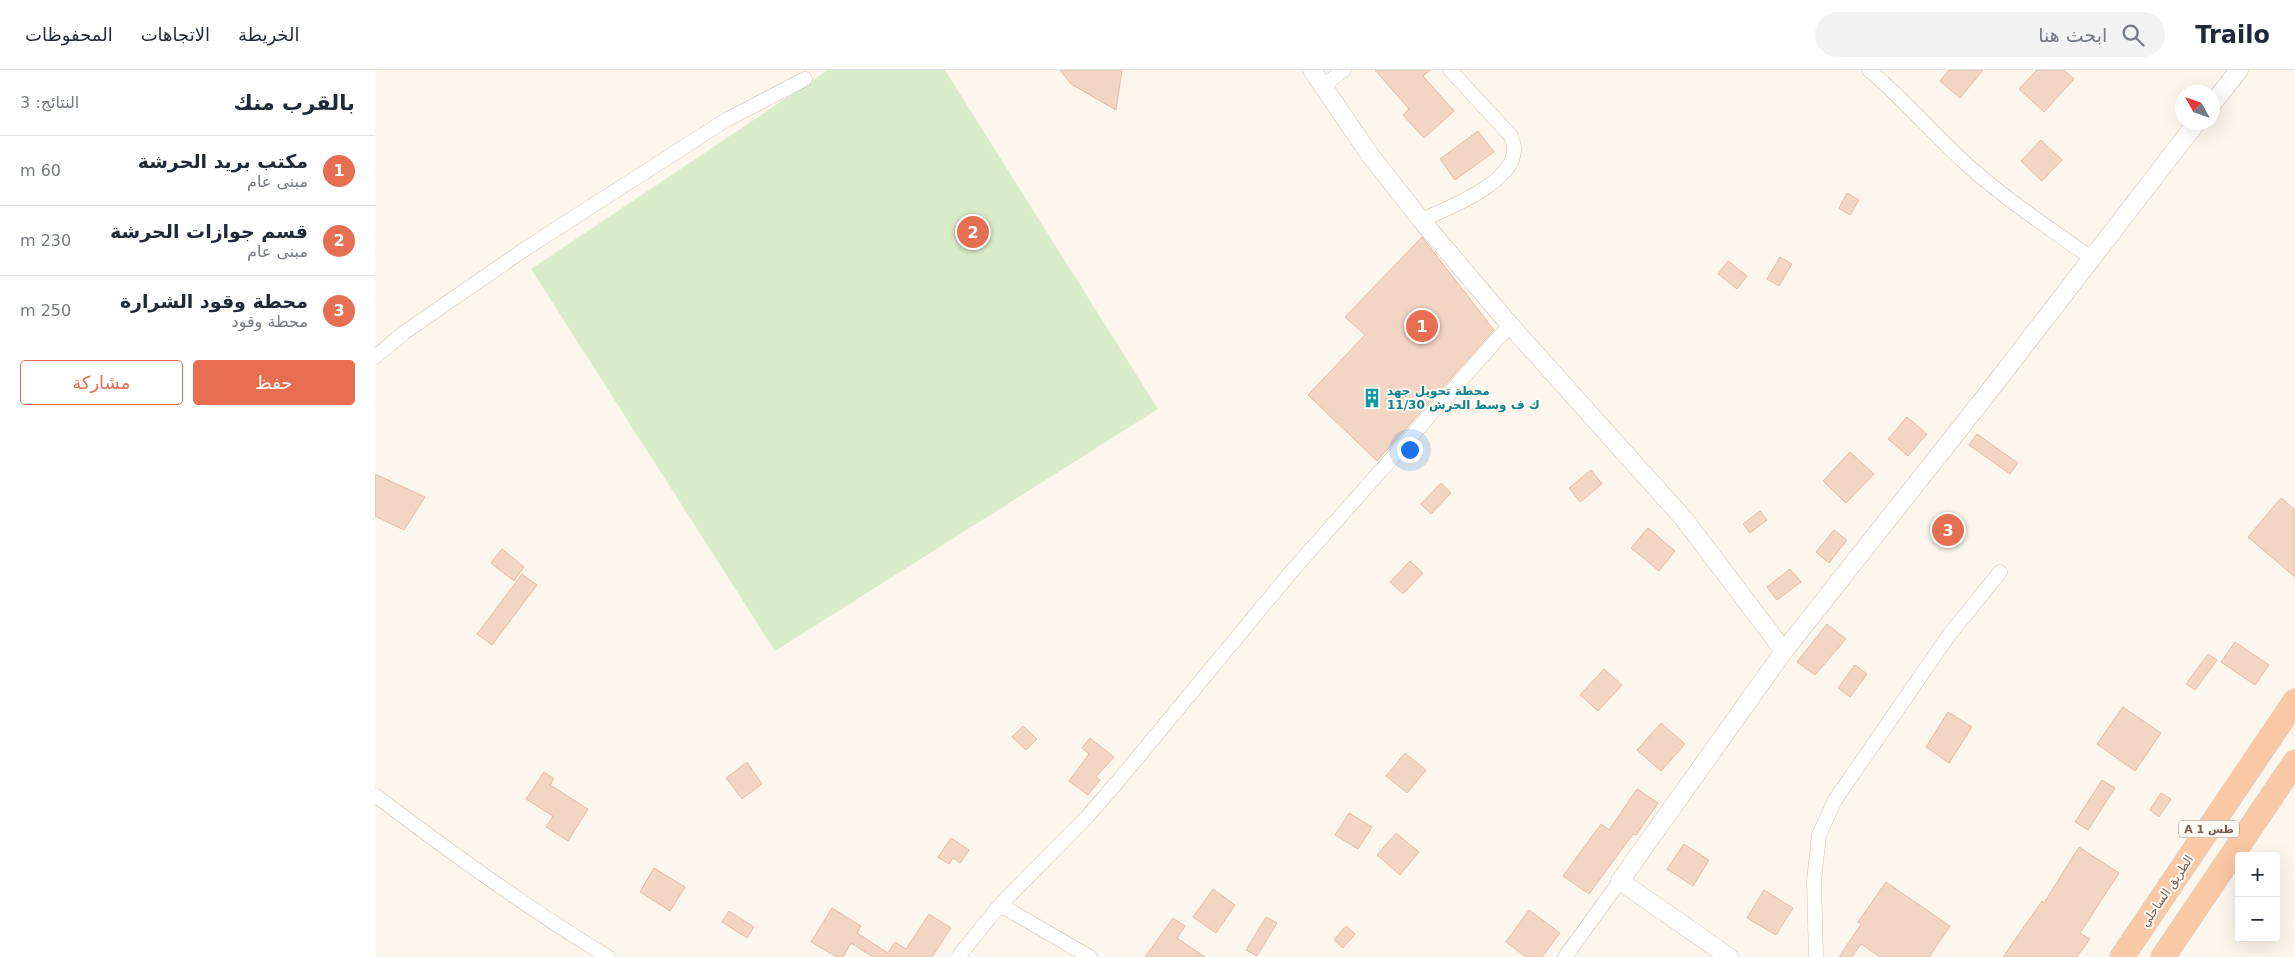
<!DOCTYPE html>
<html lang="ar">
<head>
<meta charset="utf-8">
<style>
  :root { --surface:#fff; --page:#f2f2f3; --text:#1f2937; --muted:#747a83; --line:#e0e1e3; --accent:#e76f51 }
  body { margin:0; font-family:"DejaVu Sans",Vazirmatn,sans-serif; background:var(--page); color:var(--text); direction:rtl }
  .controls { position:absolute; right:15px; bottom:15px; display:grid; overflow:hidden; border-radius:5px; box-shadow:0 5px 20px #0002 }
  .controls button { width:45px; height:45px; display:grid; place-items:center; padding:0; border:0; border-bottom:1px solid var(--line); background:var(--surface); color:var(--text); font:25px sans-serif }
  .compass { position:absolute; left:1800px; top:15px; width:45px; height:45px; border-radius:50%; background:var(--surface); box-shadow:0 5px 20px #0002; rotate:310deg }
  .you { position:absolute; left:1034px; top:379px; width:18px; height:18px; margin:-12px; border:4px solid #fff; border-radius:50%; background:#1a73e8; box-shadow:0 0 0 8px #1a73e833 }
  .badge { display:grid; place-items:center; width:32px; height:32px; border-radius:50%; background:var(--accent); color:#fff; font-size:16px; font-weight:700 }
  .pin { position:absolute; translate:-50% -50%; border:2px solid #fff; box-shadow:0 1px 5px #0006 }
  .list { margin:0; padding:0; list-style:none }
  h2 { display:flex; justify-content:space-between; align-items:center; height:65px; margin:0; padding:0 20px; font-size:21px }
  h2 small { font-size:16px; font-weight:400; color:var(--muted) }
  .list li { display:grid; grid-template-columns:32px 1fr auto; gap:15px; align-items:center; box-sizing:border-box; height:70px; padding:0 20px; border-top:1px solid var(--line) }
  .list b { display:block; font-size:19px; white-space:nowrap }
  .list p { margin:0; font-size:16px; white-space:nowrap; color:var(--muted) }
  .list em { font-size:16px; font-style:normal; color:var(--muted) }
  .actions { display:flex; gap:10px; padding:15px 20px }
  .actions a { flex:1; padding:11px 0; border:1px solid var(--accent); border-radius:5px; text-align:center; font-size:18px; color:var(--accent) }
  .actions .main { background:var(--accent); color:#fff }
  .icon { flex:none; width:28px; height:28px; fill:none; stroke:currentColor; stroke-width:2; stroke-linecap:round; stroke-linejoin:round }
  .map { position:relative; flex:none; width:1920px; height:887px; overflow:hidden; direction:ltr }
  header { display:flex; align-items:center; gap:30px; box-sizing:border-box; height:70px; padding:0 25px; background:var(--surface); border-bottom:1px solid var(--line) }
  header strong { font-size:24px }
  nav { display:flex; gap:28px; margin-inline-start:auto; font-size:18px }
  .search { width:350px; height:45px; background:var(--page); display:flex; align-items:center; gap:12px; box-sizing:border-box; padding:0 18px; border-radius:28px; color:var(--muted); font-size:19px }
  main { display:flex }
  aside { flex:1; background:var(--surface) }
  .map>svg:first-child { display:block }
</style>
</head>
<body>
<header>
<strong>Trailo</strong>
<div class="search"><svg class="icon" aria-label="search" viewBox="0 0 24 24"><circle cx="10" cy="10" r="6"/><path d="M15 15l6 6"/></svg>ابحث هنا</div>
<nav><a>الخريطة</a><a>الاتجاهات</a><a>المحفوظات</a></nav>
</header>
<main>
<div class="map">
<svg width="1920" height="887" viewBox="0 0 1920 887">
  <rect width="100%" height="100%" fill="#fdf6ec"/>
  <path fill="#d8ecc9" d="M453,0H570L783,339L400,581L156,199Z"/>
  <path fill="#f3d5c3" stroke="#e6bba3" d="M685,0H747L741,40L696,14Z
    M1000,0H1055L1048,6L1079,41L1049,68L1028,45L1034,39Z
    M1574,0H1608L1585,28L1565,11Z
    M1662,0H1689L1699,9L1669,42L1644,19Z
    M1103,61L1119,82L1080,110L1065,89Z
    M1666,70L1687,90L1667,111L1646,91Z
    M1472,123L1484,130L1475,145L1464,138Z
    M1047,167L1119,260L1002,391L933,325L990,265L970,247Z
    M1405,187L1417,194L1404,216L1392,209Z
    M1353,191L1372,206L1362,219L1343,204Z
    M1532,347L1552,364L1533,386L1513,369Z
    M1602,364L1643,393L1635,404L1594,375Z
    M1475,382L1499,404L1471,433L1448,411Z
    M1216,400L1227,414L1205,432L1194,418Z
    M0,404L50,427L29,460L0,446Z
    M1066,413L1076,423L1056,444L1046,434Z
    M1906,428L1920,440V507L1873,467Z
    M1385,441L1392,450L1375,463L1368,454Z
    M1273,458L1300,481L1284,501L1256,478Z
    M1459,460L1472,470L1454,493L1441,482Z
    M127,479L149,497L139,511L116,493Z
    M1035,491L1048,503L1028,524L1015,512Z
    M1415,499L1426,512L1402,530L1392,517Z
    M147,504L162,515L117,575L102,564Z
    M1452,554L1471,569L1440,605L1422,592Z
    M1860,572L1894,595L1880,615L1846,592Z
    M1833,584L1842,590L1820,620L1811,614Z
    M1480,595L1492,604L1475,627L1463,618Z
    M1229,599L1247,615L1223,641L1205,625Z
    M1748,637L1786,663L1760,701L1722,674Z
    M1573,642L1597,657L1574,693L1551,677Z
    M1286,653L1310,674L1286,701L1262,680Z
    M648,656L662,669L651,680L637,667Z
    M715,668L739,687L721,707L725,710L713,725L694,711L714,684L707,678Z
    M1030,683L1051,700L1032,723L1011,706Z
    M372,692L387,714L367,729L351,708Z
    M169,702L179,709L175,715L213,739L193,771L171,757L178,746L151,729Z
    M1727,710L1740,718L1713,760L1700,752Z
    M1262,719L1283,733L1261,765L1258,764L1214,824L1188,806L1226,754L1234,760Z
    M1786,723L1796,729L1784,747L1775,740Z
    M974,743L997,757L983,779L960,765Z
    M1021,763L1044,782L1025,805L1002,785Z
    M576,768L594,780L585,793L578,788L574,794L563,787Z
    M1309,774L1334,790L1318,816L1292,799Z
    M1704,777L1744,803L1705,863L1715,869L1702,887H1628L1667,831L1669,833Z
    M279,798L310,817L295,841L265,822Z
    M1511,812L1575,856L1554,887H1505L1486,874L1477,887H1464L1486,854L1483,852Z
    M838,819L860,835L841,863L818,847Z
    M1389,820L1418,838L1401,865L1372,848Z
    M457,838L486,856L482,863L513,883L520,872L531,879L554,844L576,858L557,887H498L476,873L468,887H462L436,872Z
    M1154,840L1185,863L1167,887H1151L1131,872Z
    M354,841L379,857L372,868L347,852Z
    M891,847L902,853L882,886L871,880Z
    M798,848L810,856L802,868L830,887H770Z
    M971,856L980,864L968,878L959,870Z"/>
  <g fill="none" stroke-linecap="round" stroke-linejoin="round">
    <defs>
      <path id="minor" d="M1494,0C1527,28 1556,61 1588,91C1627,127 1673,157 1716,188
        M946,17L969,0
        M1046,150C1072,139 1141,112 1139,78C1139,74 1137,70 1136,66L1075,0
        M0,287L30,262L153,177L351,50L430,9
        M0,725C75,782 152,838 233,887
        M625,835L715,887
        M583,887L625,835L711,748L744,710L916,502L1135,255
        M1190,887L1245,811
        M1441,887L1439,811L1444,765L1460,730L1574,565L1625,502"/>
      <path id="tertiary" d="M937,0L995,85L1046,150L1135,255L1309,449L1409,581
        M1838,33L1864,0
        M1354,887L1245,811L1409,581L1616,319L1822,52"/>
      <path id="trunk" d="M1747,887L1920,631
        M1788,887L1920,692"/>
    </defs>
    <use href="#minor" stroke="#d1beb0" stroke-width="15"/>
    <use href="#tertiary" stroke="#d1beb0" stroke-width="19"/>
    <use href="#trunk" stroke="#dad1cd" stroke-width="25"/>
    <use href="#minor" stroke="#fff" stroke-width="14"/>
    <use href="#tertiary" stroke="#fff" stroke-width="18"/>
    <use href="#trunk" stroke="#f9c8a4" stroke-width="24"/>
  </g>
  <defs>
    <symbol id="building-bare" viewBox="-9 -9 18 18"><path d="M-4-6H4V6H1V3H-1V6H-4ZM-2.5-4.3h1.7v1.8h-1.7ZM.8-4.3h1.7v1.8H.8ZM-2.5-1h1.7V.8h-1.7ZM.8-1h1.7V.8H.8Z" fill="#0f9aa8" stroke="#fffaf3" stroke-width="2.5" paint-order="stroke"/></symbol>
  </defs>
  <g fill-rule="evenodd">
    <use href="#building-bare" x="983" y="314" width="28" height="28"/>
  </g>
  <g text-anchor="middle" stroke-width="4" stroke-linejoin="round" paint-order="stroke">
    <rect fill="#fffaf3" stroke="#a28b7f" stroke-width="1" x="1804" y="750.5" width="60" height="17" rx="4"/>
    <g font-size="11" font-weight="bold" fill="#7a5c4d">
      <text x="1834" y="763">A 1 طس</text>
    </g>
    <g font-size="12" font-weight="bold" fill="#0d838f" stroke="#fffaf3" text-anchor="start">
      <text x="1012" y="325">محطة تحويل جهد<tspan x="1012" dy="14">11/30 ك ف وسط الحرش</tspan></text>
    </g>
    <g font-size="12" fill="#7a5c4d" stroke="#fffaf3">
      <text transform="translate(1792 821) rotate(-56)" y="4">الطريق الساحلي</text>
    </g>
  </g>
</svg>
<div class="controls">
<button>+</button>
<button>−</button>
</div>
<svg class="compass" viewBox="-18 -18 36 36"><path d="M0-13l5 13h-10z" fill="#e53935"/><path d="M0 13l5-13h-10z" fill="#747a83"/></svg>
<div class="you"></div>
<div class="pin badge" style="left:1047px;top:256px">1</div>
<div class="pin badge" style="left:598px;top:162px">2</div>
<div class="pin badge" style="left:1573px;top:460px">3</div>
</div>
<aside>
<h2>بالقرب منك<small>النتائج: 3</small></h2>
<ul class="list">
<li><span class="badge">1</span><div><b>مكتب بريد الحرشة</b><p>مبنى عام</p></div><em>60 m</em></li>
<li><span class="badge">2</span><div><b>قسم جوازات الحرشة</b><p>مبنى عام</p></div><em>230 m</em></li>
<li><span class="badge">3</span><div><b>محطة وقود الشرارة</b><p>محطة وقود</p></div><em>250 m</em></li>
</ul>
<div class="actions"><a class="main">حفظ</a><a>مشاركة</a></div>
</aside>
</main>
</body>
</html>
